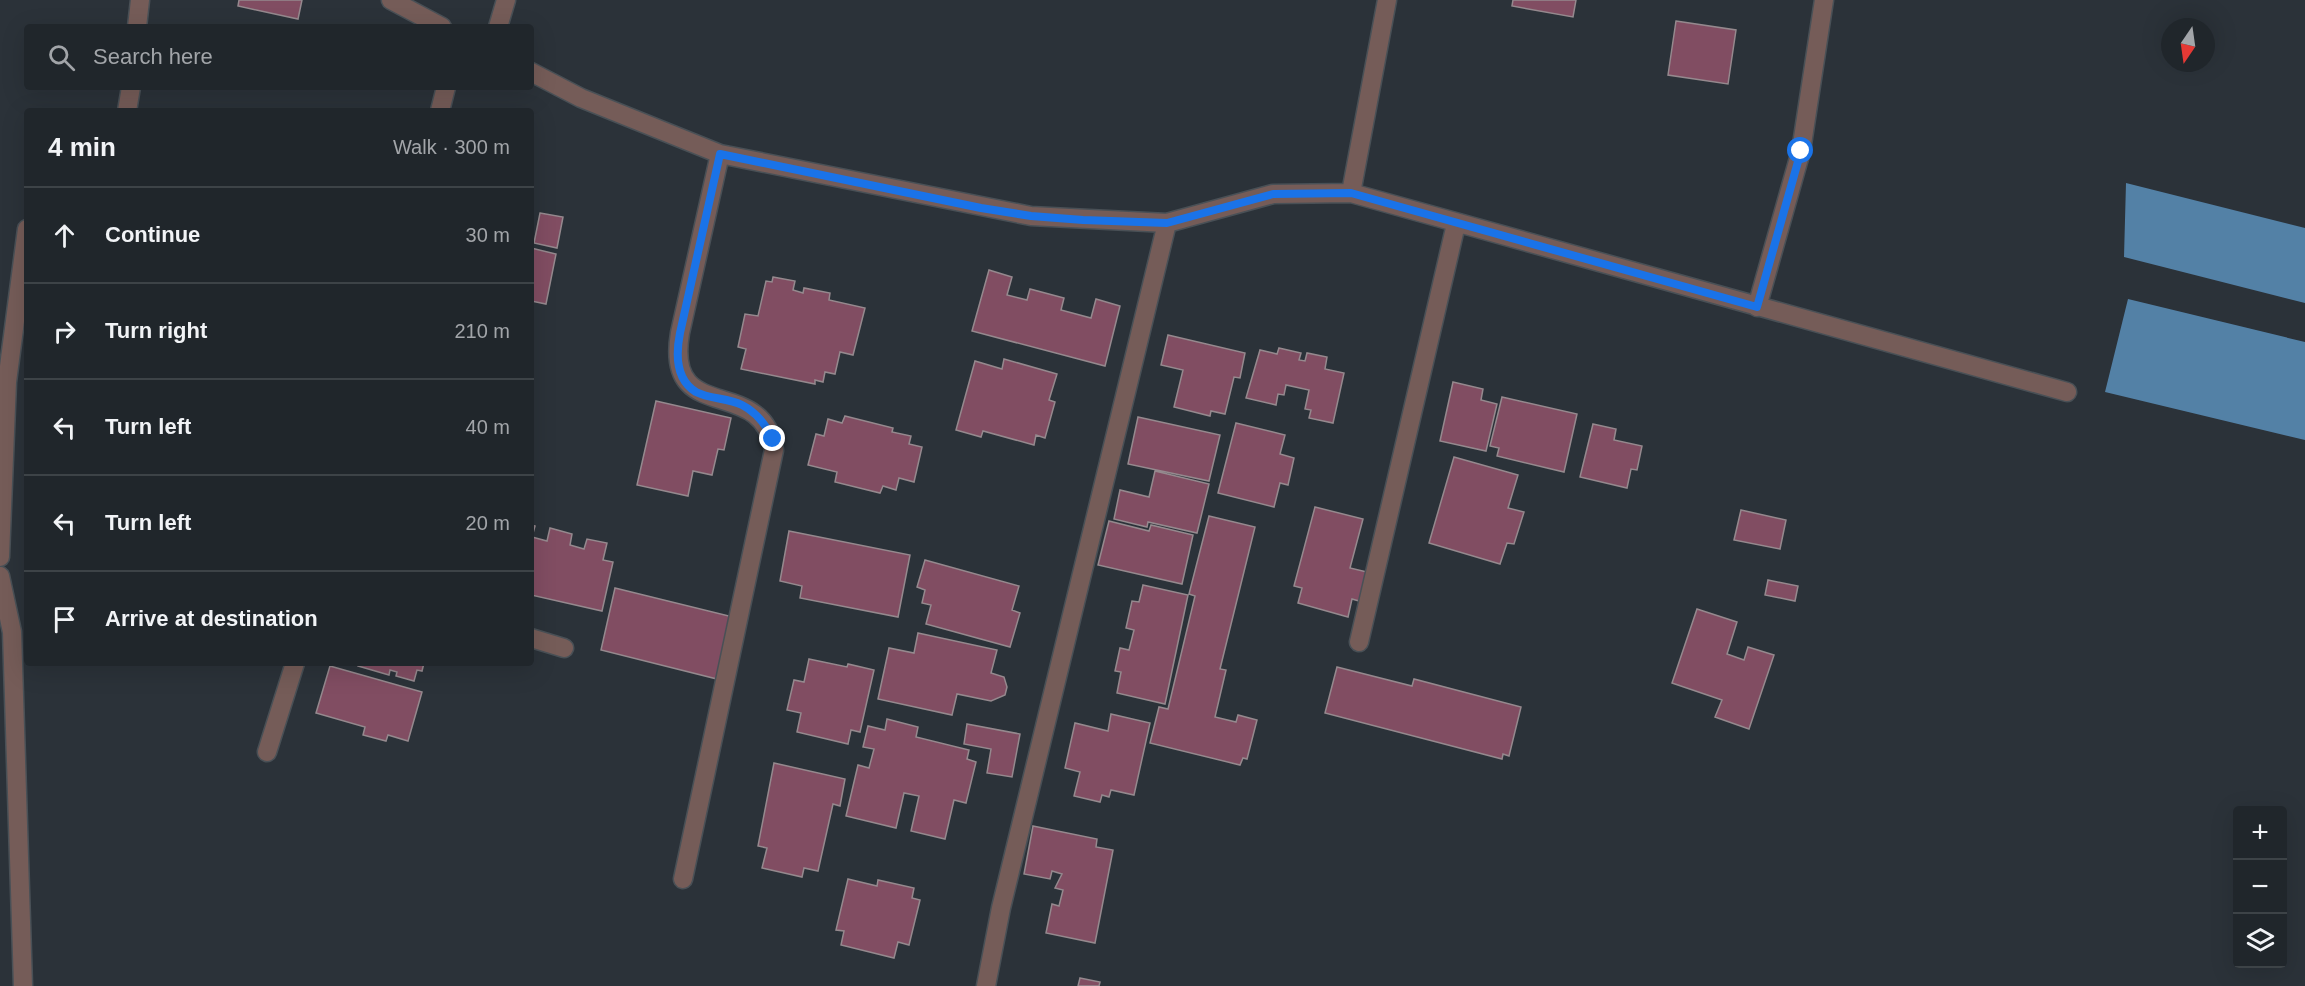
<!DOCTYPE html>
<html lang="en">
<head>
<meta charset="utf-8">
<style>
  :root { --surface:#20262b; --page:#282e33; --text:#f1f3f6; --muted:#a2a5a9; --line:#3d4347 }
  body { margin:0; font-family:Arial,sans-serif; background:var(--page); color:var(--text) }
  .controls { position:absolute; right:18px; bottom:18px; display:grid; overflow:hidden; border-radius:6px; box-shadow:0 6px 24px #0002 }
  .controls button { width:54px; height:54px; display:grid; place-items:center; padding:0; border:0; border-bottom:2px solid var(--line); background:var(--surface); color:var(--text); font:30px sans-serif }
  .compass { position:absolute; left:2161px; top:18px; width:54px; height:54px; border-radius:50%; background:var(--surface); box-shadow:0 6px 24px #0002; rotate:193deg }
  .stop { position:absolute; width:18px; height:18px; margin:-14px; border:4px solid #1a73e8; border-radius:50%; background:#fff }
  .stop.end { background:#1a73e8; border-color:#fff; box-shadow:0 2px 6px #0008 }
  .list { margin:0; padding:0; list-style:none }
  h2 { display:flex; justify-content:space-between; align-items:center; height:78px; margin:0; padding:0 24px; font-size:26px }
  h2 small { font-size:20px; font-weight:400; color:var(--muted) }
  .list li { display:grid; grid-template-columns:39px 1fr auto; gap:18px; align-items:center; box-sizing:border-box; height:96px; padding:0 24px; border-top:2px solid var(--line) }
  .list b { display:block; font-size:22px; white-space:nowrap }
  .list em { font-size:20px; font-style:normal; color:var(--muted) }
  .icon { flex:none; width:33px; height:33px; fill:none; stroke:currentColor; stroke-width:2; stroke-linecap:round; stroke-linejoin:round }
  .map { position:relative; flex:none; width:2305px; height:986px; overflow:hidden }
  .search { position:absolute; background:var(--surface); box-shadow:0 6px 24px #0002; left:24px; top:24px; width:510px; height:66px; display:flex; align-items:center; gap:15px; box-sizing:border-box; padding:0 21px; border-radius:6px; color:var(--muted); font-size:22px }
  .panel { position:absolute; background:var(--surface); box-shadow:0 6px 24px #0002; left:24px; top:108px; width:510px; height:558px; border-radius:6px }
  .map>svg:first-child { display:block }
</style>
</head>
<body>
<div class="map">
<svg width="2305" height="986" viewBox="0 0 2305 986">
  <rect width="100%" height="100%" fill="#2b3239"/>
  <path fill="#5381a6" d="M2126,183L2305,228V303L2124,257Z
    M2128,299L2305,342V440L2105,392Z"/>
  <path fill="#814d62" stroke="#95898e" stroke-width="1.5" d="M239,0H302L298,19L238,6Z
    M1513,0H1576L1573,17L1512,6Z
    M1676,21L1736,30L1728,84L1668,75Z
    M540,213L563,217L557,248L534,243Z
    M531,248L556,254L546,304L531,301Z
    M989,270L1012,277L1007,295L1027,300L1030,289L1064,298L1061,310L1091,318L1096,299L1120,306L1105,366L972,331Z
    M773,277L795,281L793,290L803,293L804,288L830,293L829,300L865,308L853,355L840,352L835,374L825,372L823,382L815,380V384L741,369L746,349L738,347L745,314L758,316L766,281L772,282Z
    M1168,335L1245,353L1240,378L1234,377L1225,414L1211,411L1210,416L1174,407L1183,370L1161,365Z
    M1279,348L1301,353L1299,360L1305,361L1307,353L1327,357L1325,369L1344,373L1333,423L1309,418L1311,410L1305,409L1309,390L1286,385L1284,395L1278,394L1276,405L1246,398L1260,350L1277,354Z
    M1004,359L1057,374L1049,400L1055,402L1045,438L1036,435L1034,445L983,431L981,437L956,430L975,361L1002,369Z
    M1453,382L1483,389L1481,400L1497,404L1486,451L1440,441Z
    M1502,397L1577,414L1564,472L1497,456L1499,448L1490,446Z
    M656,401L731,418L724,450L718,449L712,475L693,471L688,496L637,485Z
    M845,416L893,428L892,432L911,436L909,444L922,447L914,482L899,478L896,490L883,486L880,493L835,482L837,472L808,465L816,434L824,436L828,419L842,423Z
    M1138,417L1220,435L1209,481L1128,464Z
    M1236,423L1285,435L1280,454L1294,458L1288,485L1280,483L1274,507L1218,493Z
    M1593,424L1616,429L1614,440L1642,446L1637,470L1631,469L1627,488L1580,477Z
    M1454,457L1518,475L1508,508L1524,512L1514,544L1507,543L1500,564L1429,543Z
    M1155,471L1209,484L1197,533L1148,522L1147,527L1114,519L1120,490L1149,497Z
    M1315,507L1363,519L1350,568L1367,572L1359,601L1352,599L1348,617L1298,603L1302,588L1294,586Z
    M1741,510L1786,520L1780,549L1734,540Z
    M1209,516L1255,527L1220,669L1226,670L1215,717L1236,722L1238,715L1257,720L1247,759L1243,758L1240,765L1150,743L1159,707L1168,709L1195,596L1189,594Z
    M1109,521L1149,531L1151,525L1193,535L1182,584L1098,565Z
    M531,525L535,526L532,537L547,541L550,528L572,534L570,545L584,549L587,539L607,543L603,560L613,562L602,611L531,595Z
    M789,531L910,555L898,617L800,598L802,586L780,581Z
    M925,560L1019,586L1012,610L1020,613L1010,647L926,624L931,605L922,603L925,590L917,587Z
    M1768,580L1798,586L1795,601L1765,595Z
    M1143,585L1188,595L1165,704L1117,693L1121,672L1115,671L1120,648L1129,650L1134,630L1126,628L1132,601L1139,602Z
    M615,588L733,617L717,679L601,650Z
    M1697,609L1737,622L1727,654L1744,660L1748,647L1774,655L1749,729L1715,717L1722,700L1672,683Z
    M918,633L997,650L991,673L1004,677L1007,687L1005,695L991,701L957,694L952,715L878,699L889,648L914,653Z
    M809,659L847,667L848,664L874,670L860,732L851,730L848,744L797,732L801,713L787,710L794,680L804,682Z
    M359,663H424L422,671L417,670L414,681L396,676L397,672L390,670L389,675L358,666Z
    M330,666L422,692L408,741L388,735L386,741L363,735L365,727L316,713Z
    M1337,667L1412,686L1414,679L1521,707L1509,756L1503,754L1502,759L1325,713Z
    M1111,714L1150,723L1134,795L1111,790L1109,797L1102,795L1100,802L1074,796L1080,772L1065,768L1075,723L1108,731Z
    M887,719L918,727L916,737L969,750L967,759L976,762L966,803L954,800L945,839L911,831L919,796L904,793L896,828L846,816L858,765L869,768L874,749L863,747L868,726L885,730Z
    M967,724L1020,734L1012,777L987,773L991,749L964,744Z
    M774,763L845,779L840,806L833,804L818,871L804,868L802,877L762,868L767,848L758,846Z
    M1033,826L1097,839L1096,847L1113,850L1095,943L1046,933L1052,904L1059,906L1063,890L1055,888L1062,874L1052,871L1050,879L1024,874Z
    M848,879L877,886L878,880L914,888L912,898L920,900L909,945L898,942L894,958L841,945L844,931L836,930Z
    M1080,978L1100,982L1099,986H1078Z"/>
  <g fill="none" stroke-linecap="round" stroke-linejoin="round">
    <defs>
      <path id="minor" d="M391,0L442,27
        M137,27L140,0
        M498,27L506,0
        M531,72L581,98L720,154L1031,216L1167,223L1273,194L1351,193L2067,392
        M127,111L131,87
        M440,111L446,87
        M1351,193L1387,0
        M1757,307L1801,151L1824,0
        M0,557L7,382L27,229
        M0,576L12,632L23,986
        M531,638L564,648
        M1359,642L1456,224
        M267,752L295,663
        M683,879L774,450C763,373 664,428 680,333L720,154
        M986,986L1001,908L1167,223"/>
    </defs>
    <use href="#minor" stroke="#495056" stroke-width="21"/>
    <use href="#minor" stroke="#755c58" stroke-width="18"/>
  </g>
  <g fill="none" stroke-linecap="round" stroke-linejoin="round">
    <path stroke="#1a73e8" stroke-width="8" d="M773,439C766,425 756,412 742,405C728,398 709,399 696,392C675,379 676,353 680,333L720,154L981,208L1031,216L1083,220L1167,223L1273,194L1351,193L1757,307L1801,151"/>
  </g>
</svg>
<div class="controls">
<button>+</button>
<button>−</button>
<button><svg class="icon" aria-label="layers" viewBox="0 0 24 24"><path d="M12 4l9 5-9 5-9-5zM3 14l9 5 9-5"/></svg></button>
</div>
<svg class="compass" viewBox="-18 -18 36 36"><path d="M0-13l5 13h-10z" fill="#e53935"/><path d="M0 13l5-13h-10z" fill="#a2a5a9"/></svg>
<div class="stop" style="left:1801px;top:151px"></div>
<div class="stop end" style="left:773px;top:439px"></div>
<div class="search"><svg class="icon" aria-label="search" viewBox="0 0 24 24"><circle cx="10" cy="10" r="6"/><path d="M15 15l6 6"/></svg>Search here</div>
<section class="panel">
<h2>4 min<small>Walk · 300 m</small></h2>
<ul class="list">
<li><svg class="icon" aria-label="ahead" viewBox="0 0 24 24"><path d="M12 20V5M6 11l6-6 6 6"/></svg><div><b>Continue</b></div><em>30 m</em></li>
<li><svg class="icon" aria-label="right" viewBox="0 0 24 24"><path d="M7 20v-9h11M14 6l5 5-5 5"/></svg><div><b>Turn right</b></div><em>210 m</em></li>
<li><svg class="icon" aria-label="left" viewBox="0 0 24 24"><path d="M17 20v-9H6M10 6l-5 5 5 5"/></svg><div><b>Turn left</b></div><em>40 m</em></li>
<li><svg class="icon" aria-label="left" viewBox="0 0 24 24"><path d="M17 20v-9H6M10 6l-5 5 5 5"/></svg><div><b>Turn left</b></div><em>20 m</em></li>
<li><svg class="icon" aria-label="arrive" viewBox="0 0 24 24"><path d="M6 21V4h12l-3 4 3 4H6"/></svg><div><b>Arrive at destination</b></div></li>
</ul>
</section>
</div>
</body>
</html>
